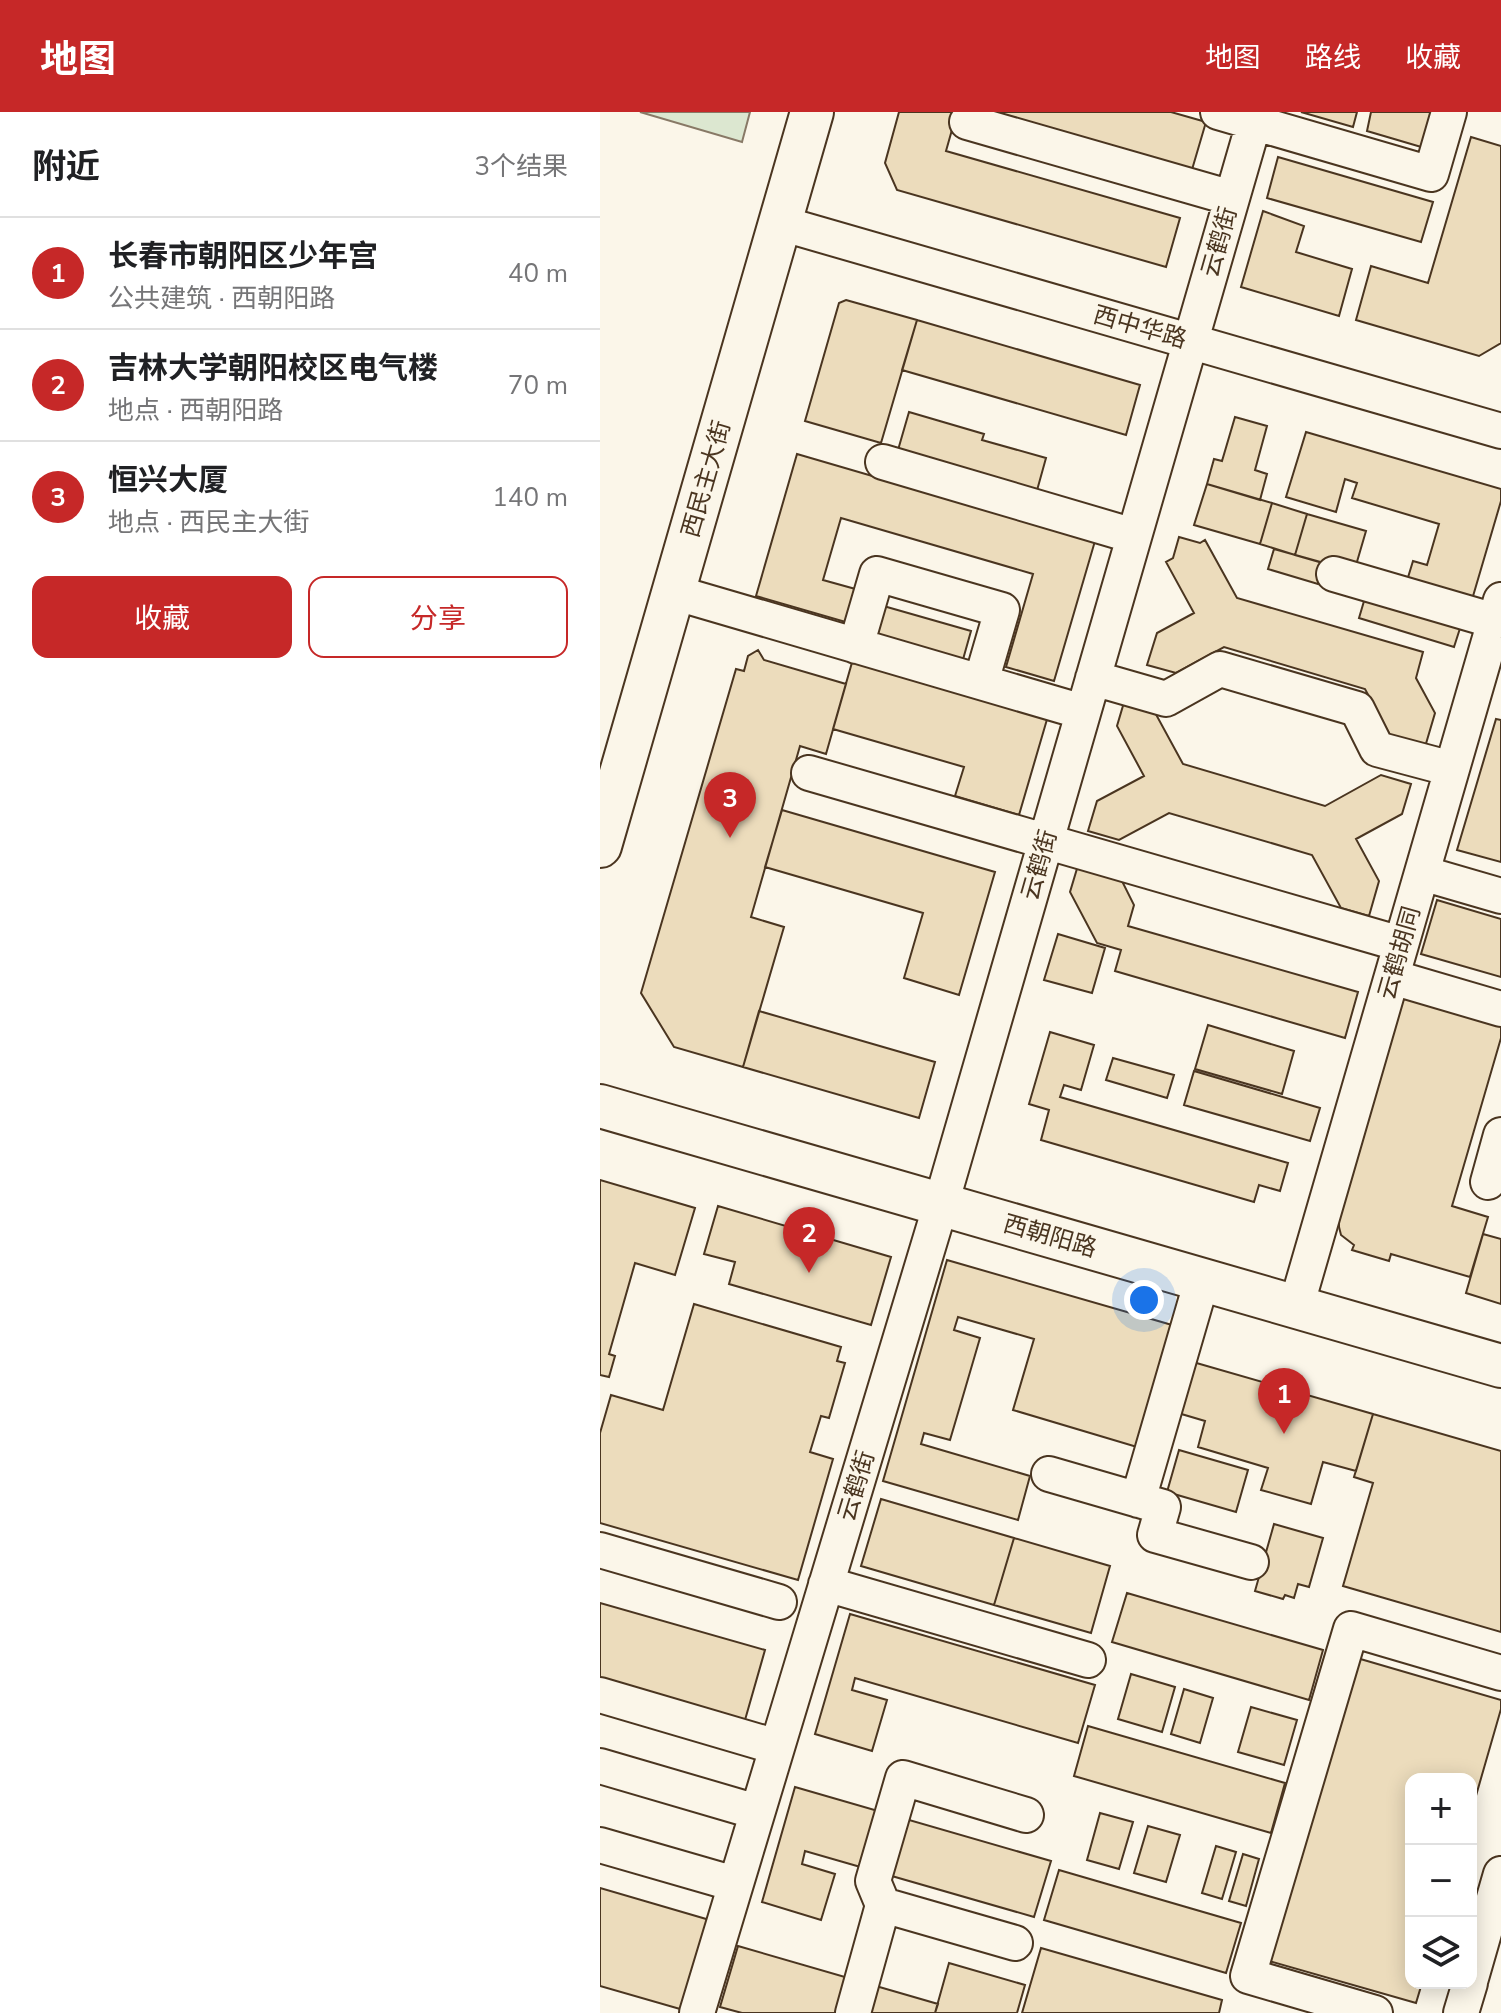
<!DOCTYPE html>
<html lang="zh">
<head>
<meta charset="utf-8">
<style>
  :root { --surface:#fff; --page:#f2f2f2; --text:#202124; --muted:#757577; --line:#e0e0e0; --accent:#c62828 }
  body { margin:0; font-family:"Nunito Sans","Noto Sans SC",sans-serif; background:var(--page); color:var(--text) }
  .controls { position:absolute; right:24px; bottom:24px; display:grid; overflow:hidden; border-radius:16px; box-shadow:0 4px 20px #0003 }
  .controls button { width:72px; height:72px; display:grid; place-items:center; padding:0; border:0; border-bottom:2px solid var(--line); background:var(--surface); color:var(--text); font:40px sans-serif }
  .you { position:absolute; left:544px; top:1188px; width:28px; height:28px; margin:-20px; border:6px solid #fff; border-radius:50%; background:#1a73e8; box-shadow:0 0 0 12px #1a73e833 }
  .badge { display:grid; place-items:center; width:52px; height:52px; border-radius:50%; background:var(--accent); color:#fff; font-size:26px; font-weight:700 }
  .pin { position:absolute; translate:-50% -66px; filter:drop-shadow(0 2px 4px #0008) }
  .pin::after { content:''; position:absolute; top:42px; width:28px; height:24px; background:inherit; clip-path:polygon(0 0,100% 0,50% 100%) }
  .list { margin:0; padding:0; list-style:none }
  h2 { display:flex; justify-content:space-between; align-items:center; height:104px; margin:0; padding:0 32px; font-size:34px }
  h2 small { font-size:26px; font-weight:400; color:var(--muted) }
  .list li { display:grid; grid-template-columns:52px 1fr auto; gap:24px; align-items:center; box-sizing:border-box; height:112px; padding:0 32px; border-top:2px solid var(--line) }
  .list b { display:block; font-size:30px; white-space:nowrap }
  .list p { margin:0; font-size:26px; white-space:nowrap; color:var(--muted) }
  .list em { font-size:26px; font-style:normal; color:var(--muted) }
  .actions { display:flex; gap:16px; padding:24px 32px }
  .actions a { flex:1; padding:18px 0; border:2px solid var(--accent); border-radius:16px; text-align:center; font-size:28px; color:var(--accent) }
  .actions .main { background:var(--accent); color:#fff }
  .icon { flex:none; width:44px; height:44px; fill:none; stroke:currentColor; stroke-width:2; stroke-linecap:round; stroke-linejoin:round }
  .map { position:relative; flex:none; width:901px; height:1901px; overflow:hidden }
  header { display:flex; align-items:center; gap:48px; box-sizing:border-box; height:112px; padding:0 40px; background:var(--accent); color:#fff }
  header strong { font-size:38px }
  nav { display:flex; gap:44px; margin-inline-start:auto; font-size:28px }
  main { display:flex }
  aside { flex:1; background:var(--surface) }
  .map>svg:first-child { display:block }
</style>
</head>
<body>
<header>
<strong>地图</strong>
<nav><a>地图</a><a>路线</a><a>收藏</a></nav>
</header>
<main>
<aside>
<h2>附近<small>3个结果</small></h2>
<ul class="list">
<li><span class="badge">1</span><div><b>长春市朝阳区少年宫</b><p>公共建筑 · 西朝阳路</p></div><em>40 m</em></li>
<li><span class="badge">2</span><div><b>吉林大学朝阳校区电气楼</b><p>地点 · 西朝阳路</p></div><em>70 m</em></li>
<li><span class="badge">3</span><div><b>恒兴大厦</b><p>地点 · 西民主大街</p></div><em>140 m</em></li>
</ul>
<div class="actions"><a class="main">收藏</a><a>分享</a></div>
</aside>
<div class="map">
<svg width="901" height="1901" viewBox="0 0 901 1901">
  <rect width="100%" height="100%" fill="#fbf6e9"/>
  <path fill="#dce7d0" stroke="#887966" stroke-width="2" d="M40,0H150L142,30Z"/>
  <path fill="#ecdcbc" stroke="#4a3520" stroke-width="2" d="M299,0H357L346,39L580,106L566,155L297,78L285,51Z
    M379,0H571L606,10L591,61Z
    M701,0H757L753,15Z
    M771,0H839L828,37L767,19Z
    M871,25L901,34V231L879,244L756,208L771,154L828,171Z
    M678,45L833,90L821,130L667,86Z
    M663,99L704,114L696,140L752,157L739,204L641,175Z
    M246,188L317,208L281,331L205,309L239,191Z
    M317,208L540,273L526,323L302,258Z
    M309,300L384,322L382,328L446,346L436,382L298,338Z
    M635,305L667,314L655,358L667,362L660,388L607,372L614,347L622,349Z
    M706,320L901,377V389L871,491L806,472L813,449L827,453L839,412L752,386L757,371L745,367L736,400L686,385Z
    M197,342L495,429L454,569L406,555L433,462L241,406L223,468L259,478L249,511L156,484Z
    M607,372L672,391L660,432L594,413Z
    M672,391L707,402L695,443L660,432Z
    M707,402L766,419L754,460L695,443Z
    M579,425L600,431L605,428L637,486L823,540L816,566L835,601L825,635L791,625L765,577L624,535L576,561L547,553L557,521L594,501L566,450L573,446Z
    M674,437L724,451L718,472L668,457Z
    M767,479L863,507L854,535L759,506Z
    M280,493L371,519L362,551L271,524Z
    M158,538L164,548L246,572L226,642L200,634L151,805L184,815L143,955L74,935L41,881L136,557L144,559L148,544Z
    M253,547L448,604L419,703L355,684L364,655L233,617Z
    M525,587L552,595L583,652L725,694L781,663L811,672L802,702L756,727L779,769L769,804L741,796L712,743L569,701L519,728L488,719L497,689L544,664L517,614Z
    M896,607L901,608V750L857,738Z
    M182,698L395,760L359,883L304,866L323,801L165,755Z
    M479,750L518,761L534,793L528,814L758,880L745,926L515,859L521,838L497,831L470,780Z
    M837,788L901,807V865L821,842Z
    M458,822L505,836L492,881L444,868Z
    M798,884L901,914V926L852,1094L888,1105L870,1165L791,1142L789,1149L752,1138L754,1133L741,1123L739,1115V1107Z
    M159,899L335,950L319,1006L143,955Z
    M608,913L694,939L682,982L595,957Z
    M450,920L494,933L481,978L464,973L460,985L688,1051L680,1079L659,1073L654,1090L441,1028L449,998L429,992Z
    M513,946L574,963L567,986L506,968Z
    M594,959L720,996L710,1029L584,993Z
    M0,1068L95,1096L75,1163L35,1151L9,1242L15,1244L9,1265L0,1263Z
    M118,1094L291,1145L271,1213L129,1172L135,1150L104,1142Z
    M883,1122L901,1127V1192L866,1181Z
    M347,1148L572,1213L537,1335L413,1298L434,1227L358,1205L354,1218L380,1226L363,1284L350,1328L324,1321L321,1332L430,1364L418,1408L283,1369Z
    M94,1192L241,1235L237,1249L245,1251L229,1306L221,1304L210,1340L233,1347L198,1468L0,1411V1321L11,1283L63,1298Z
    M593,1250L773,1302L756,1359L723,1350L711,1392L661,1378L668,1356L598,1335L605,1309L578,1301Z
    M773,1302L901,1339V1520L743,1474L773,1371L754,1365Z
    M579,1338L648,1358L636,1400L567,1380Z
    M281,1387L414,1426L394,1493L261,1454Z
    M674,1412L723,1426L709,1475L698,1472L694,1486L685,1483L683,1487L655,1479Z
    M414,1426L510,1454L491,1521L394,1493Z
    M527,1481L723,1538L709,1588L512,1530Z
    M0,1491L165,1538L145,1608L0,1566Z
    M250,1502L495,1573L478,1631L255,1566L252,1578L287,1588L272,1639L215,1622Z
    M757,1546L901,1588V1597L871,1701V1667H811V1871H822L816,1891L669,1849Z
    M531,1562L575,1575L562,1620L518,1607Z
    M584,1577L613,1586L600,1631L571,1622Z
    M651,1595L697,1608L684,1653L638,1640Z
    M488,1614L685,1671L671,1721L474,1664Z
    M195,1675L451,1749L434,1805L205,1739L202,1752L235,1762L221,1808L162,1790Z
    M500,1701L533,1710L519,1757L487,1748Z
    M548,1714L580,1723L566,1770L534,1761Z
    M616,1734L636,1740L622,1787L602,1781Z
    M643,1742L659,1747L646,1794L629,1789Z
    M459,1758L641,1811L626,1861L444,1808Z
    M0,1776L113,1809L87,1899L0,1874Z
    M138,1834L338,1892L335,1901H142L120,1895Z
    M441,1836L622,1888L619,1901H422Z
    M349,1851L425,1873L417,1901H335Z"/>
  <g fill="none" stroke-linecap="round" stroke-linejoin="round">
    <defs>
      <path id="minor" d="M618,0L831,62L849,0
        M367,10L632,86
        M180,111L901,319
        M283,350L534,424
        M734,462L895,509
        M73,480L483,600
        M256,534L277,462L402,498L381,570
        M493,566L566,587L620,557L757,597L777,637L852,657
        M209,661L801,832
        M822,761L901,784
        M792,865L901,897
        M888,1070L901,1023
        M696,1195L901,488
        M449,1362L563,1395L555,1423L651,1450
        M538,1388L602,1168
        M0,1438L179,1490
        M226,1472L488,1548
        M0,1583L177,1635
        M0,1654L157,1700
        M0,1733L135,1772
        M283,1793L415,1831
        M871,1866L901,1762
        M97,1901L341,1092L657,0
        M253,1901L283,1793L273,1769L303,1666L426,1703
        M775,1901L648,1864L751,1517L901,1561
        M861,1901L870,1871"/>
      <path id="major" d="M0,734L212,0
        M0,994L901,1254"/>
    </defs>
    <use href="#minor" stroke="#4a3520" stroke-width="38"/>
    <use href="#major" stroke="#4a3520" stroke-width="46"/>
    <use href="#minor" stroke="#fbf6e9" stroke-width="34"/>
    <use href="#major" stroke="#fbf6e9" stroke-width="42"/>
  </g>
  <g text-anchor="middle" stroke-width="6" stroke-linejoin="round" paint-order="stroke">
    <g font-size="24" fill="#4a3520" stroke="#fbf6e9">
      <text transform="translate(619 130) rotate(-74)" y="8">云鹤街</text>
      <text transform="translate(540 215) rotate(16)" y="8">西中华路</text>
      <text transform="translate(106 367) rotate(-74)" y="8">西民主大街</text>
      <text transform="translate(439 753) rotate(-74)" y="8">云鹤街</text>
      <text transform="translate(799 841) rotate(-74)" y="8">云鹤胡同</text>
      <text transform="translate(450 1124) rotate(16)" y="8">西朝阳路</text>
      <text transform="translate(256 1374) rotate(-73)" y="8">云鹤街</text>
    </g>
  </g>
</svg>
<div class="controls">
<button>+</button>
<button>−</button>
<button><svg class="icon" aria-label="layers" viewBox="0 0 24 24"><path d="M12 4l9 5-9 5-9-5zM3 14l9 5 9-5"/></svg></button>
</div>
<div class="you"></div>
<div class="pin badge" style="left:684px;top:1322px">1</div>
<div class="pin badge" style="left:209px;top:1161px">2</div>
<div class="pin badge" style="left:130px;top:726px">3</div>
</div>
</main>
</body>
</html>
